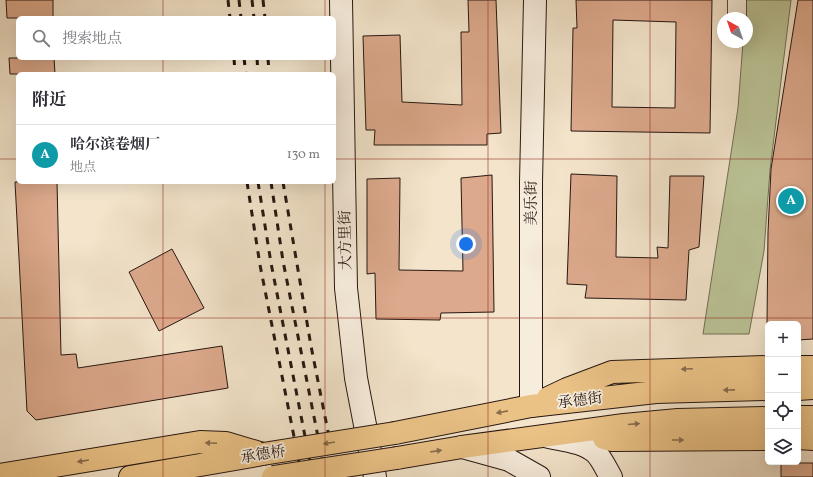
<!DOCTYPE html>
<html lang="zh">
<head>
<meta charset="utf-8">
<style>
  :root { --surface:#fff; --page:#f7f7f7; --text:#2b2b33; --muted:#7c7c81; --line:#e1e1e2; --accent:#8f2418 }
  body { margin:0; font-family:Vollkorn,"Noto Serif SC",serif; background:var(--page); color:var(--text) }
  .controls { position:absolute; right:12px; bottom:12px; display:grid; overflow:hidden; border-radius:6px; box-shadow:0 4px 16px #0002 }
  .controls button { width:36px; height:36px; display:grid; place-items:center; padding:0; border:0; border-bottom:1px solid var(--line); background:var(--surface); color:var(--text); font:20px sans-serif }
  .compass { position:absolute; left:717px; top:12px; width:36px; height:36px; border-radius:50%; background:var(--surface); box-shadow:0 4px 16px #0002; rotate:320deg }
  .you { position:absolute; left:466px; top:244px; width:14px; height:14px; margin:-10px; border:3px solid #fff; border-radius:50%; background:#1a73e8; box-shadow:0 0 0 6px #1a73e833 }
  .badge { display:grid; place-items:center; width:26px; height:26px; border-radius:50%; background:var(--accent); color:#fff; font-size:13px; font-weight:700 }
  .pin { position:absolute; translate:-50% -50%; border:2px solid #fff; box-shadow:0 1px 4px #0006 }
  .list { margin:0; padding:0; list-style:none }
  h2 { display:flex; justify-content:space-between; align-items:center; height:52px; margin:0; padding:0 16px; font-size:17px }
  h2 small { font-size:13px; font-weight:400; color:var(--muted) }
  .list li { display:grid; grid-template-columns:26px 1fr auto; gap:12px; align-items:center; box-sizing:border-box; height:60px; padding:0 16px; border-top:1px solid var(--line) }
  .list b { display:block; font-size:15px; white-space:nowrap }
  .list p { margin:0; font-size:13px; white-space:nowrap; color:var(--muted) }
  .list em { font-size:13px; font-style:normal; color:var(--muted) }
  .icon { flex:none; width:22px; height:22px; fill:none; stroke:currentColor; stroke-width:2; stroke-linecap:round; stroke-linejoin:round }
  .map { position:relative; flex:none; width:813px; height:477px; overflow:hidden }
  .search { position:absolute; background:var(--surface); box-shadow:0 4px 16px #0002; left:16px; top:16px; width:320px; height:44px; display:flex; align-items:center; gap:10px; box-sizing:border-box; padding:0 14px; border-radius:6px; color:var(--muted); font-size:15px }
  .panel { position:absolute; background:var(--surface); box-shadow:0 4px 16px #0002; left:16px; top:72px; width:320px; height:112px; border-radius:6px }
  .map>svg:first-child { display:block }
</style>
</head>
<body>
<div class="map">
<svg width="813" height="477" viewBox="0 0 813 477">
  <rect width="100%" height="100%" fill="#f3e4cb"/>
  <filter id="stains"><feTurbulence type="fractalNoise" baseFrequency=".005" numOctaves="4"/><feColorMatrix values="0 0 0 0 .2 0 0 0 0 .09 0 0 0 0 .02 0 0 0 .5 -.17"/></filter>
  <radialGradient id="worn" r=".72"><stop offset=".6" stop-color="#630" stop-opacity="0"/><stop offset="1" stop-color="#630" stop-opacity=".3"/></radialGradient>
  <path fill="#bbc497" stroke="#716e54" d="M746,0H791L770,170L764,251L749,334H703L738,108L743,42H747V18H745Z"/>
  <path fill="#dca98c" stroke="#271711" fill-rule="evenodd" d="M6,0H53V18H7Z
    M468,0H496L501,133L487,134V145H374L375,130H366L363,36L400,35L402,102L462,105L461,32H469Z
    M576,0H712L710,133L571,131L573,28H577ZM613,20L676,22L675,108L612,107Z
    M798,0H813V339L798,340V324H767L768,232L771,169Z
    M9,58H54L55,74H10Z
    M571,174L617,176L616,257L658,258L657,247L668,248L670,176H704L699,247L689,250L686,300L585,298L587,285L567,284Z
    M492,175L494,312L441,313L440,320L376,319L375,273L367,274V179L400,178L399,270L463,271L461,178Z
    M15,182H57L61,355L76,354L78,368L222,346L228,388L36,420L27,411Z
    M172,249L204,308L159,331L129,272Z
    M781,463H813V477H781Z"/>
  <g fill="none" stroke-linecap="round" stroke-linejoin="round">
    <defs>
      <path id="street" d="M737,16V0"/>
      <path id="secondary" d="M341,0L346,288L356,378L375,477
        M531,406V182L535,0
        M545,436C561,440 583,441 596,453C602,459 606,469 611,477
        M462,447L509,460L539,477"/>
      <path id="highway" d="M798,367H813
        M798,389L813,388
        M548,398L567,389L612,372L768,367
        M798,417H813
        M395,433L531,406L656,392L768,389
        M604,438L612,440L768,439
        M798,438L813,439
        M397,458L462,447L624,425L678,420L768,418
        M0,475L200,442L226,443L263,454
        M130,477L258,455"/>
    </defs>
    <use href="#street" stroke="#5a4a40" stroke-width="20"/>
    <use href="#secondary" stroke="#271711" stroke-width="24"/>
    <use href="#highway" stroke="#271711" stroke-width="24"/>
    <use href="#street" stroke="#f7eddd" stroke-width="18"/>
    <use href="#secondary" stroke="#f7eddd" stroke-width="22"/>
    <use href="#highway" stroke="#eac286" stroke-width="22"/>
    <path stroke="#271711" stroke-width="3" stroke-dasharray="7 7" stroke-linecap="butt" d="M228,0L230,18
      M239,0L241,18
      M252,0L254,18
      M263,0L265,18
      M234,58L235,74
      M244,58L246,74
      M257,58L258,74
      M268,58L269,74
      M247,182L260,265L302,477
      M258,182L271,263L313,477
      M271,182L283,261L326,477
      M283,182L311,346L337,477"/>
    <defs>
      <path id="highway-bridge" d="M263,454L395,433
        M273,477L397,458"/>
    </defs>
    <use href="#highway-bridge" stroke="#271711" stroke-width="24" stroke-linecap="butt"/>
    <use href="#highway-bridge" stroke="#eac286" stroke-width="22"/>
  </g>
  <defs><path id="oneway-solid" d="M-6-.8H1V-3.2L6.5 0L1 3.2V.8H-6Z"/></defs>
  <g fill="#886c4c">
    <use href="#oneway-solid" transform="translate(687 369) rotate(178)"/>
    <use href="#oneway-solid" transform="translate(729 390) rotate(179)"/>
    <use href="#oneway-solid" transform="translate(502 412) rotate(169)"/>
    <use href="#oneway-solid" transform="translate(634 424) rotate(-5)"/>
    <use href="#oneway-solid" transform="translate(678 440)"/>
    <use href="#oneway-solid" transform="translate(211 443) rotate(-178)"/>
    <use href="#oneway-solid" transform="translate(329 443) rotate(171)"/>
    <use href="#oneway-solid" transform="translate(436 451) rotate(-9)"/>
    <use href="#oneway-solid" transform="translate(83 461) rotate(171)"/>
  </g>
  <path fill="none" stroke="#8f2418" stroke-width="1" stroke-opacity="0.55" d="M163,0V18M325,0V18M488,0V477M650,0V477M163,58V74M325,58V74M0,159H18M334,159H813M163,182V477M325,182V477M0,318H813"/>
  <g text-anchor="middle" stroke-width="3.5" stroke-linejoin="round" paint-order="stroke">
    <g font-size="15" fill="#271711" stroke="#f7eddd">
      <text transform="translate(531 203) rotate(-90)" y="5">美乐街</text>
      <text transform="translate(345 240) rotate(-91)" y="5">大方里街</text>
      <text transform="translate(580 400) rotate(-7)" y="5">承德街</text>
      <text transform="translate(263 454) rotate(-9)" y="5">承德桥</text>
    </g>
  </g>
  <rect width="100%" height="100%" filter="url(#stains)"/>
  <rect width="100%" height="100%" fill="url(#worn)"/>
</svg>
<div class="controls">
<button>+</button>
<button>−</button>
<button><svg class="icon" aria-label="locate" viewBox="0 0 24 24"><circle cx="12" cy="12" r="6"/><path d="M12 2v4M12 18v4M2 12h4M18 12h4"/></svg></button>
<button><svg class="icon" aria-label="layers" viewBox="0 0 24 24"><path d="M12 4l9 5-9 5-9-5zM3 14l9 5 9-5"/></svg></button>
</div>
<svg class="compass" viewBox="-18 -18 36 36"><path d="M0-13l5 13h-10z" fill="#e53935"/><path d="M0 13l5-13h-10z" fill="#7c7c81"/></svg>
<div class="you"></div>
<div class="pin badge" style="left:791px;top:201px;background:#0f9aa8">A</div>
<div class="search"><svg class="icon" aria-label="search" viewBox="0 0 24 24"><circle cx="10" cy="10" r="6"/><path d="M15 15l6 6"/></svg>搜索地点</div>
<section class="panel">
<h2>附近<small></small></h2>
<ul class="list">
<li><span class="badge" style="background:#0f9aa8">A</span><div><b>哈尔滨卷烟厂</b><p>地点</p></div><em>130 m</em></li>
</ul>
</section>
</div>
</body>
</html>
